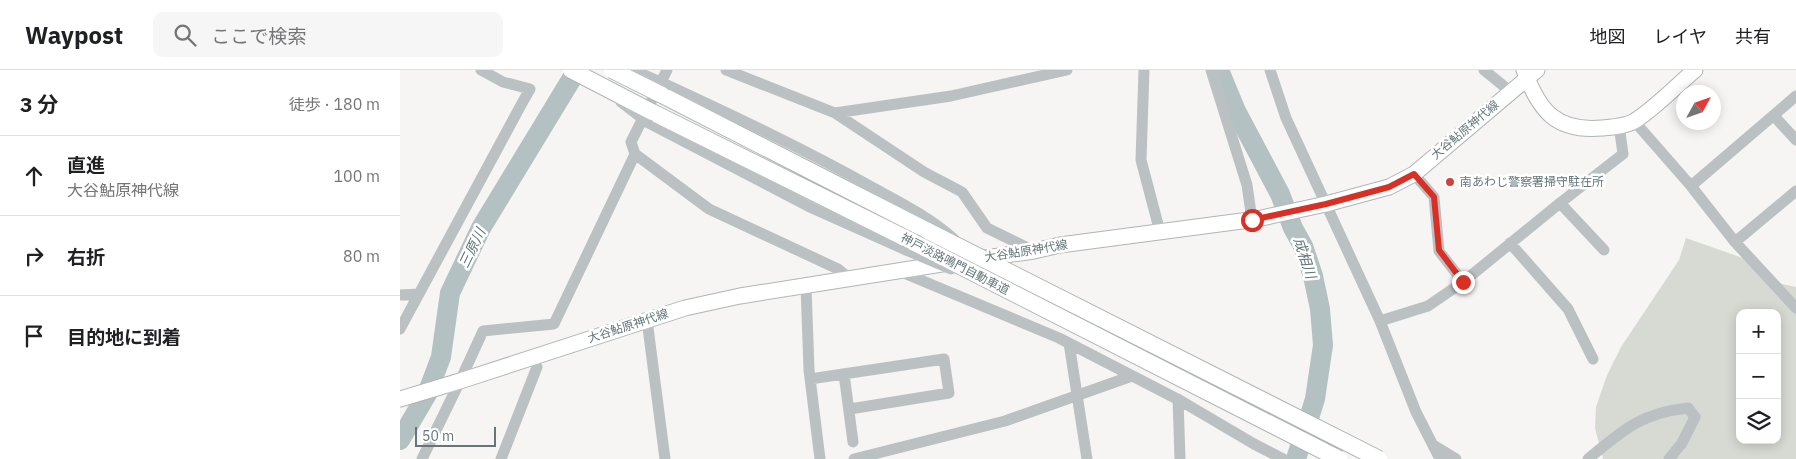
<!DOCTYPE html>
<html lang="ja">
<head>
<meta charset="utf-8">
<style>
  :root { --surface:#fff; --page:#f6f6f6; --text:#202124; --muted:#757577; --line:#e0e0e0 }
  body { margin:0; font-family:"IBM Plex Sans","Noto Sans JP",sans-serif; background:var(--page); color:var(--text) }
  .controls { position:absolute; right:15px; bottom:15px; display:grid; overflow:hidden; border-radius:10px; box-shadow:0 2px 12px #0003 }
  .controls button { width:45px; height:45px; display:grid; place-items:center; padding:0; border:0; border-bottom:1px solid var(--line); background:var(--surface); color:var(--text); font:25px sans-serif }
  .compass { position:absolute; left:1276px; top:15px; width:45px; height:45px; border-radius:50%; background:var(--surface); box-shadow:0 2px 12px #0003; rotate:50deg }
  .scale { position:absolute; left:15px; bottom:12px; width:81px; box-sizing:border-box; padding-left:5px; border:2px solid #64767b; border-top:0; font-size:14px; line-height:18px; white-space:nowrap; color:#64767b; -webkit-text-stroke:4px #fff; paint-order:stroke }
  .stop { position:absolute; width:15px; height:15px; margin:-11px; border:4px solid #d93025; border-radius:50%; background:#fff }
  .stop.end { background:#d93025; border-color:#fff; box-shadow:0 1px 5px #0008 }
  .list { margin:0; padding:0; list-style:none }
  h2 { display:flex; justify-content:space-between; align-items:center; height:65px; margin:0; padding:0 20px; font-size:21px }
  h2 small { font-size:16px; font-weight:400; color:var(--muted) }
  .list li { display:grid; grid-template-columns:32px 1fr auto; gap:15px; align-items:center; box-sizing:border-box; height:80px; padding:0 20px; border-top:1px solid var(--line) }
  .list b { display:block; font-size:19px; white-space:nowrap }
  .list p { margin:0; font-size:16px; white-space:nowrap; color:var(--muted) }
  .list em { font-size:16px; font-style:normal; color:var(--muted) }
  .icon { flex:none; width:28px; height:28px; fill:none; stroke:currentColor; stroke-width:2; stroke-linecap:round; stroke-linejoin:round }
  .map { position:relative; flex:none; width:1396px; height:389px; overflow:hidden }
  header { display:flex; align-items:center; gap:30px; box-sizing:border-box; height:70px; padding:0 25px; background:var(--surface); border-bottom:1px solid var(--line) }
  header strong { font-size:24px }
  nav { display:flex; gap:28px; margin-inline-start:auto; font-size:18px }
  .search { width:350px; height:45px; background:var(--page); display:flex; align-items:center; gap:12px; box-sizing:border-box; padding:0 18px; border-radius:10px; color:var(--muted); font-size:19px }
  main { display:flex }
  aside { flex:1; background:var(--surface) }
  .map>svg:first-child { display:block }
</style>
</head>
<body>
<header>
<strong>Waypost</strong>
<div class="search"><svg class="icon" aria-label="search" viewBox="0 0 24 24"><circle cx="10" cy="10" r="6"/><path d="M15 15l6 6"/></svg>ここで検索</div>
<nav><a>地図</a><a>レイヤ</a><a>共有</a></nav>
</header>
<main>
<aside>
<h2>3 分<small>徒歩 · 180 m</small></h2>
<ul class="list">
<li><svg class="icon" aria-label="ahead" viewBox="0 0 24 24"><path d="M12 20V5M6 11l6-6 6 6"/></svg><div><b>直進</b><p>大谷鮎原神代線</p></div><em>100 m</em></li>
<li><svg class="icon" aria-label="right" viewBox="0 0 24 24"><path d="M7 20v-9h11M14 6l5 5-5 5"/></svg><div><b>右折</b></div><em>80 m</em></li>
<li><svg class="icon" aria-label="arrive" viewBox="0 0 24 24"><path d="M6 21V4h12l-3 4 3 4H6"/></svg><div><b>目的地に到着</b></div></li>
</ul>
</aside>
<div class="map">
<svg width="1396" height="389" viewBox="0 0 1396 389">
  <rect width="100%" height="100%" fill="#f6f5f3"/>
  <path fill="#d7dad3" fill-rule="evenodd" d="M1286,168L1357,193L1367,204L1382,214L1396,217V389H1203L1195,358L1196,337L1207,305L1221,277L1279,190ZM1340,243H1377V370H1340Z"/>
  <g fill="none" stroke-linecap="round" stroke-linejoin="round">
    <path stroke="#b3c1c2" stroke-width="20" d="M819,0L836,41L880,124L893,158L903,176L913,206L920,239L923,275L915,329L896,389
      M0,370L27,324L41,287L50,223L81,158L177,0"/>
    <defs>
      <path id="major" d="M1124,0C1139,41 1156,62 1202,58C1212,57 1228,56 1236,50C1256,37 1276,16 1295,0
        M578,189L634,181L660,175L857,149L926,134L989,117L1014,104L1137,0
        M0,329L60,311L285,238L340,226L548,193"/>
      <path id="highway" d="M262,25L528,161
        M252,42L513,172"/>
    </defs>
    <use href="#major" stroke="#afb5b7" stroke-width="17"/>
    <use href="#highway" stroke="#afb5b6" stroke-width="18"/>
    <path stroke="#bbc1c3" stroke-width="11" d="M267,0L231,72L235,84L309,139L438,199L449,208
      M326,0L435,43L524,102L562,122L587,158L634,181
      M744,0L741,90L760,162
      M811,0L847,115L852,150
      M870,0L886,48L980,251L1016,342L1040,389
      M1084,0L1111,22
      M267,15C336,47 404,79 470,116C499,132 528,146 554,169
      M435,43L551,26L667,0
      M1374,46L1396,70
      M247,52L412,138L506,180
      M1235,52L1291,116L1335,172L1396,238
      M1014,104L1034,127L1039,181L1063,212
      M1291,116L1396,26
      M1160,133L1223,84L1219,55
      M1335,172L1396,121
      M1110,173L1168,239L1193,289
      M499,201L659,268L781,331L854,374L883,389
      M406,216L409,300L420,389
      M0,225L19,224
      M247,250L265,389
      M980,251L1028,236L1063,212L1160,133L1204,180
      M0,259L121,35L130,19L103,12L81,0
      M669,273L687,389
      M444,304L453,372
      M410,309L544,289L549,323L450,339
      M778,329L780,389
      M1033,375L1056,389
      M22,389L60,311L83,261L154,254L235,84
      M101,389L137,297
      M454,389L605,351L732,306
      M1188,389C1223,360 1241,343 1288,338L1295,347L1282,373L1269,389"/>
    <use href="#major" stroke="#fff" stroke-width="15"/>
    <use href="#highway" stroke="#fff" stroke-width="16"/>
    <defs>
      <path id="highway-bridge" d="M171,0L252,42
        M212,0L262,25
        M528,161L979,389
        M513,172L939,389"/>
    </defs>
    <use href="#highway-bridge" stroke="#afb5b6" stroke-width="18" stroke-linecap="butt"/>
    <path stroke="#bbc1c3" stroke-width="11" d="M233,0L267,15
      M221,32L247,52
      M506,180L551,199"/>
    <use href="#highway-bridge" stroke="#fff" stroke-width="16"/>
  </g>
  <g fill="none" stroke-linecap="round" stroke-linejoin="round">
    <path stroke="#d93025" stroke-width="6" d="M852,150L926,134L989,117L1014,104L1034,127L1039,180L1063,212"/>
  </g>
  <circle fill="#cf413a" stroke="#fff" stroke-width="2" cx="1050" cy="112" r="5"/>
  <g text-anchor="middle" stroke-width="5" stroke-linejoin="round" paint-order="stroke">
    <g font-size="12" fill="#64767b" stroke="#fff">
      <text transform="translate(1065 60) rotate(-40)" y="4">大谷鮎原神代線</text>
      <text transform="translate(626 181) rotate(-9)" y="4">大谷鮎原神代線</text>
      <text transform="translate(555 194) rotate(27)" y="4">神戸淡路鳴門自動車道</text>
      <text transform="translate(228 256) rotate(-18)" y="4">大谷鮎原神代線</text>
    </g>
    <g font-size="12" fill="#64767b" stroke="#fff" text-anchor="start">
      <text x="1060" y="116">南あわじ警察署掃守駐在所</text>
    </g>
    <g font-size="14" font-style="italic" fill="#5f7576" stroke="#fff">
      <text transform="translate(72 178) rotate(-64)" y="5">三原川</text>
      <text transform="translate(905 188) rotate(72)" y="5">成相川</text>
    </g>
  </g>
</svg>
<div class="controls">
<button>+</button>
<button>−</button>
<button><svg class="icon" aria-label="layers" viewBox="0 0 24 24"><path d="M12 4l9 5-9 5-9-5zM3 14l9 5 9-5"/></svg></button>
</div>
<svg class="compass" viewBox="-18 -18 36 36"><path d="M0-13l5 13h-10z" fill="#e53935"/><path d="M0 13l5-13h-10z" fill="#757577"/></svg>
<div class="scale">50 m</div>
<div class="stop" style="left:852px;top:150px"></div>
<div class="stop end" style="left:1063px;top:212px"></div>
</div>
</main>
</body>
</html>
